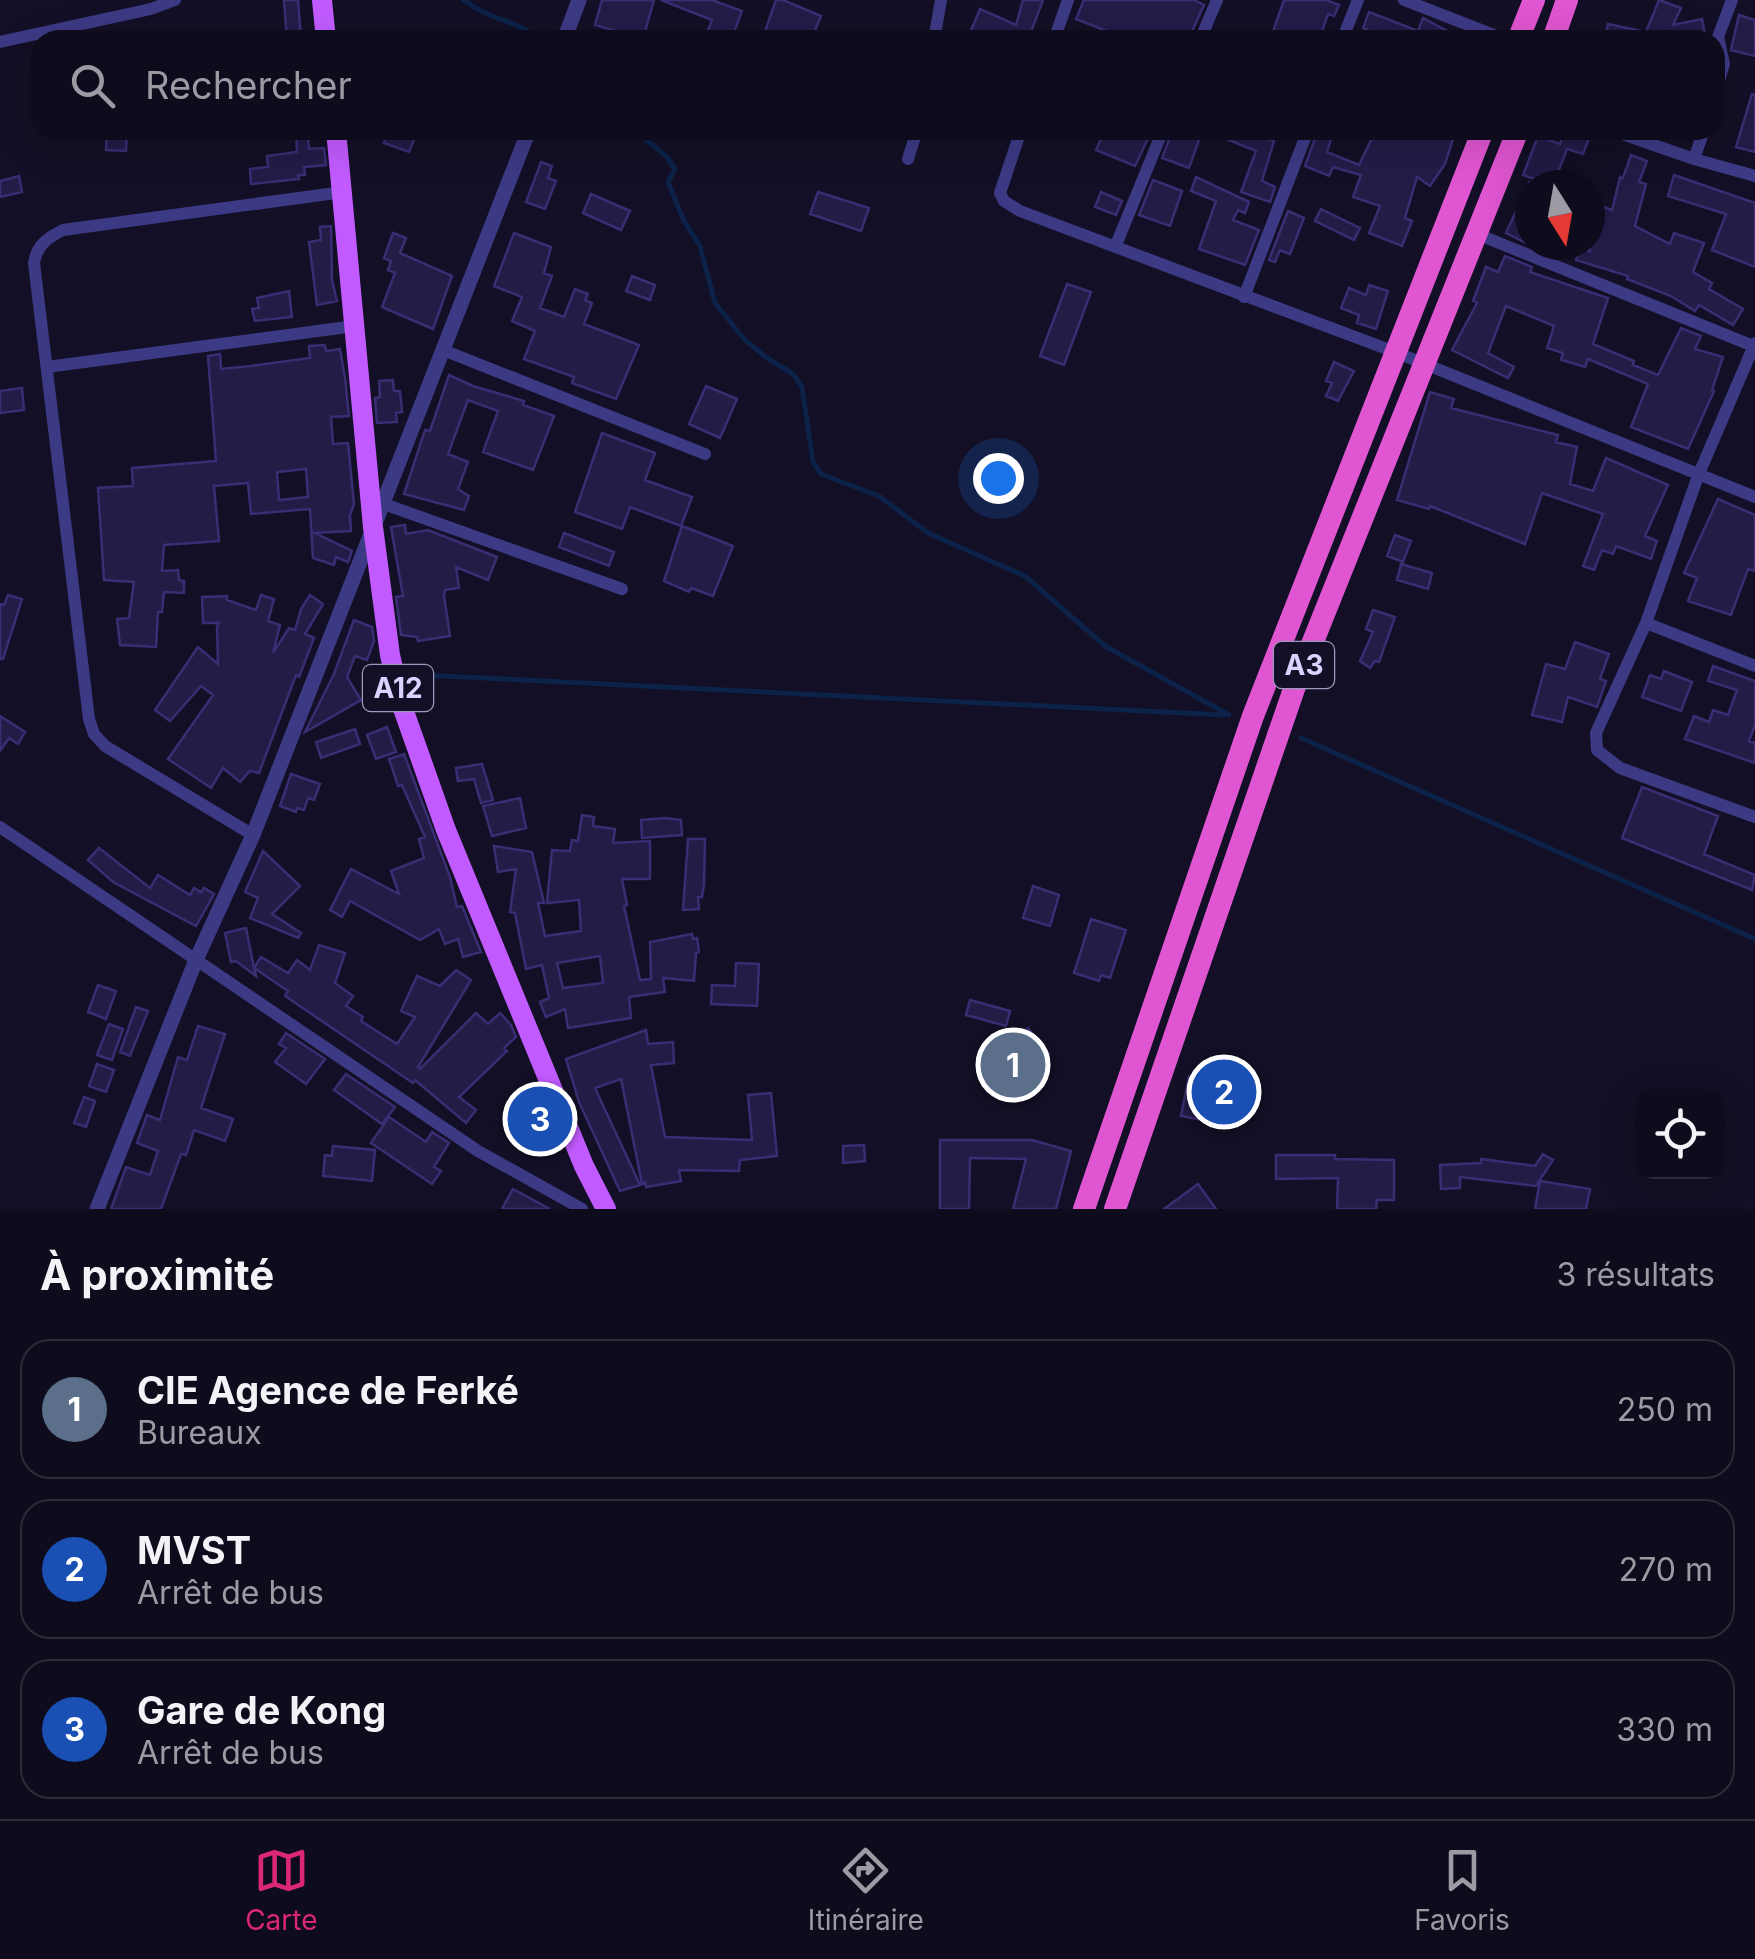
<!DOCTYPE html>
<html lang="fr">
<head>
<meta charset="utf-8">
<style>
  :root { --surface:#0e0b1c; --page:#171425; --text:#f1f3f6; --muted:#9b9ba3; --line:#2e2b3b; --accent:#db2777 }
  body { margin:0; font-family:Inter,sans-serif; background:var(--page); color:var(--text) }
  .controls { position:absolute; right:30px; bottom:30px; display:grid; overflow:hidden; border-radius:20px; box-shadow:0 10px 40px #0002 }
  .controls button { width:90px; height:90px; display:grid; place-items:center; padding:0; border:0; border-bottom:2px solid var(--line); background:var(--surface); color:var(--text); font:50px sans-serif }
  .compass { position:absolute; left:1515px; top:170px; width:90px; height:90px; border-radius:50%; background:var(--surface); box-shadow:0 10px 40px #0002; rotate:169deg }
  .you { position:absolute; left:998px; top:478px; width:35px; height:35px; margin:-25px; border:8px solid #fff; border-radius:50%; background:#1a73e8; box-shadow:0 0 0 15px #1a73e833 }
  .badge { display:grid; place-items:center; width:65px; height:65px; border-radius:50%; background:var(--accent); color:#fff; font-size:32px; font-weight:700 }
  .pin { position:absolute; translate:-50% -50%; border:5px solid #fff; box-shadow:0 2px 10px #0006 }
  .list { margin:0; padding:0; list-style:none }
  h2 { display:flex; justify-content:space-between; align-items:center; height:130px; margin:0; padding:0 40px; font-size:42px }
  h2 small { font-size:32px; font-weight:400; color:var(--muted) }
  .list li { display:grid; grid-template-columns:65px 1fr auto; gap:30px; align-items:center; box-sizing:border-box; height:140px; margin:0 20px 20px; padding:0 20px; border:2px solid var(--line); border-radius:30px }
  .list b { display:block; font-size:38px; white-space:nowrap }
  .list p { margin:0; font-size:32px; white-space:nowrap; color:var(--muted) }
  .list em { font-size:32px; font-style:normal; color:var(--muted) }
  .icon { flex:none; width:55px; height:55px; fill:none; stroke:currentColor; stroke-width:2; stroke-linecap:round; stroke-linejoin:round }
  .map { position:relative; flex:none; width:1755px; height:1209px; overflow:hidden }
  .search { position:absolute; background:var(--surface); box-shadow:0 10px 40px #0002; left:30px; right:30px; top:30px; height:110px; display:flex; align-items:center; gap:25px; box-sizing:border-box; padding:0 35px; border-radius:30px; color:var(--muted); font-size:38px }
  .sheet { height:610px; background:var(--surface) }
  nav { display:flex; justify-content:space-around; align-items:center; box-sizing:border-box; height:140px; border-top:2px solid var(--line); background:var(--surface); font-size:28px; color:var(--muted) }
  nav a { display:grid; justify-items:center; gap:5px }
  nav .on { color:var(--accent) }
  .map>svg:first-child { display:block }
</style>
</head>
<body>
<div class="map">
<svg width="1755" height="1209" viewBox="0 0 1755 1209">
  <rect width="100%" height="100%" fill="#130f26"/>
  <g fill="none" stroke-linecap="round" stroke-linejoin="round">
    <path stroke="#0c2248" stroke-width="5" d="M464,0C490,21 515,18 539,40
      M635,130L667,157L675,169L668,182L684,221L700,246L715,303L744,339L767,358L793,374L802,387L813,462L821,474L879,496L928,533L1025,576L1105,646L1229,715
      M423,675L1224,715
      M1301,738L1755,939"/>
  </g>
  <path fill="#241b47" stroke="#3b2d73" stroke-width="2.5" fill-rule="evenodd" d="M284,0H298L301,40H287Z
    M602,0H654L643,39L595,25Z
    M661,0H712L742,11L731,40H704L712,20Z
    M776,0H783L821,16L811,40H762Z
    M1023,0H1043L1028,40H967L980,9L1016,25Z
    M1084,0H1194L1204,5L1188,40H1117L1119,36L1076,19Z
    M1284,0H1326L1339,5L1334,16L1328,14L1319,40H1270Z
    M1659,0L1681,8L1673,25L1702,19L1706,40L1605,39L1608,24L1646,32Z
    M1369,12L1418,31L1423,18L1464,40H1364L1368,30L1363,28Z
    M1739,15L1755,20V56L1731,50Z
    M1752,94L1755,95V152L1736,147Z
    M107,130H127L126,151L106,150Z
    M296,130H307L309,149L324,148L326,165L304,167L305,175H298L299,179L251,184L250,169L268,167L267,156L297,152Z
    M389,130H418L409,152L384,143Z
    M1105,130H1152L1135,166L1096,150Z
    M1173,130L1200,137L1189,168L1162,158Z
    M1204,130H1255L1254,133L1274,141L1262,181L1275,187L1270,202L1241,192L1256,151Z
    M1318,130H1334L1327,152L1359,165L1376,130L1410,136L1412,130H1456L1445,164L1430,186L1417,177L1405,218L1412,221L1402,246L1369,233L1380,206L1353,197L1361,175L1333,167L1329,176L1305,166Z
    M1564,130L1591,133L1583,154L1567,149L1553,185L1523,175L1538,136L1560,144Z
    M1631,155L1647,161L1639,182L1646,184L1635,226L1670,244L1674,233L1704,243L1693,272L1712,283L1709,289L1743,309L1733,325L1699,305L1695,311L1671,296L1627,279L1628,276L1576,260L1580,248L1590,251V202L1612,210L1620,177L1623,178Z
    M541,162L552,166L548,178L556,181L545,209L526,202Z
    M1674,175L1755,203V267L1712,250L1726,214L1668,196Z
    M19,176L22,192L0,197V181Z
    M1196,177L1249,202L1245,213L1238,210L1233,220L1259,230L1245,265L1199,249L1216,201L1191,191Z
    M1153,180L1182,191L1170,226L1139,215Z
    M1530,181V245L1506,233Z
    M818,192L869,208L861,231L810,214Z
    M1101,192L1122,201L1116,215L1095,207Z
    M591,194L630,211L621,230L583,213Z
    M1321,209L1360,228L1354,240L1315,221Z
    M1288,211L1304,218L1290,254L1280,250L1275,262L1269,260Z
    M331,226L332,280L337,301L317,305L309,242L321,240L320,227Z
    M393,233L406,238L400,253L452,276L433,329L382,307L395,273L388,270L391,261L384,258Z
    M514,233L551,247L544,273L552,276L540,308L564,317L575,289L588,294L585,300L592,303L584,324L639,345L616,399L572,383L574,377L524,359L535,331L512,321L522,297L494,286Z
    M1505,256L1532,267L1530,272L1608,298L1593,344L1634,361L1633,365L1658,375L1681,328L1701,336L1695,349L1723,357L1712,390L1714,391L1688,449L1631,427L1648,384L1588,359L1585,367L1561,360L1563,353L1547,348L1554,326L1506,306L1488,353L1514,367L1508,378L1452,350L1477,303L1473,301L1486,267L1498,272Z
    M632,276L655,285L650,300L626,291Z
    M1067,284L1091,292L1064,365L1040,356Z
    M1369,285L1388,291L1376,329L1357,323L1359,315L1341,308L1349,288L1366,295Z
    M289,291L292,317L255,321L252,309L259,308L257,298Z
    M325,345L326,351L340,349L345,378L349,416L331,417L333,444L348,443L354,504L350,515L351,531L315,533L352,551L348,562L336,557L334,565L313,558L310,509L251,514L248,483L214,486L219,541L164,545L162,571L178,570L179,580L184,581V593L164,592L162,612H158L156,647L120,645L117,619L129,618L134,582L104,580L98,488L133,486L132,468L216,461L208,356L220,354L221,369L251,366L310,358L309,346ZM306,469L308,497L279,500L277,472Z
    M1334,362L1354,371L1338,401L1326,396L1332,383L1326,381Z
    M449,375L473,386L524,401L523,405L554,416L533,470L483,452L498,411L468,400L448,454L468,462L458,489L469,496L464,510L404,494L425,430L430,431Z
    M393,380L394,391H400L402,412L396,413L397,422L377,423L375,398L380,397L379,381Z
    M706,386L737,399L720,438L689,424Z
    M22,388L24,410L0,413V391Z
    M1430,392L1454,399L1451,408L1558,435L1556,442L1577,447L1570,484L1593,491L1606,458L1668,485L1645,536L1657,541L1651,559L1616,546L1613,554L1602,550L1594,570L1583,566L1603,514L1542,493L1525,544L1430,506L1429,509L1397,500Z
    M602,433L655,453L645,480L692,497L681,526L630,507L622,529L575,512Z
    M1718,499L1755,515V571L1748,569L1731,615L1688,601L1697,578L1684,573Z
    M405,525L406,534L428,530L497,557L488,580L456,567L459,588L445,590L444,596L450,636L418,641L417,637L401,635L396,597L403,596L391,527Z
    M682,526L733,546L713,596L691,588L689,592L664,581Z
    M564,533L614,552L609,566L559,547Z
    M1395,535L1411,541L1403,562L1387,556Z
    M1401,564L1432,573L1428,589L1397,580Z
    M8,595L22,599L3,659H0V604L4,605Z
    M261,595L274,599L268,621L280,625L273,653L289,628L295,630L301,609L310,595L323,604L305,634L314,638L299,677L296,675L259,773L250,771L240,782L223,768L211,788L168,759L213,695L201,686L170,721L155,710L198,647L218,664L217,626L219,623H203L202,597L227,596V600L256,610Z
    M1373,610L1395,617L1379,662L1375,661L1370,668L1360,661L1373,632L1366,629Z
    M354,620L372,627L374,641L367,660L355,656L347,677L361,700L305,732L334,674Z
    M1575,642L1609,654L1600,679L1606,681L1597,707L1568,697L1562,722L1532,715L1546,664L1565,669Z
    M1713,666L1755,681V725L1749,741L1755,743V763L1685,739L1694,716L1709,722L1713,710L1728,715L1737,690L1708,681Z
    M1664,671L1692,682L1681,711L1642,697L1650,675L1661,679Z
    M0,716L25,732L18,744L9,738L0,751Z
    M387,727L396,752L376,759L367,735Z
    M355,729L360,744L321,758L316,742Z
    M404,754L450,877L457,907L462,906L481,952L463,957L458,939L445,944L439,929L420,940L350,901L342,917L330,910L351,869L399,894L391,871L424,858L419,839L425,837L402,785L398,786L389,759Z
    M482,764L493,800L481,803L474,779L458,781L456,768Z
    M291,774L320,784L314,800L308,798L304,810L297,808L296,812L280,806Z
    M1642,787L1718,816L1704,854L1755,875L1752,890L1622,838Z
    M520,798L526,828L492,836L483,806Z
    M582,815L594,817L593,826L615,829L613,843L650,841V879H622L627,905L624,906L640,980L651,979L650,942L692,934L693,939L697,938L699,952L696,953L694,981L663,978L665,992L629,997L631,1018L568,1028L565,1009L546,1017L540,1002L549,998L542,965L526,969L515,913L510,912L516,869L498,872L494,846L532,852L544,903H538L545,936L581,931L579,900L547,903L552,850L570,851L572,840L578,841ZM600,956L603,983L563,988L557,963Z
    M666,818L681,820L682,835L642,838L641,820Z
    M688,839H705L704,885L702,897H698L699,909L683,910Z
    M99,848L150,888L158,875L190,895L194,888L201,892L204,888L214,894L196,926L113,882L88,860Z
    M263,851L300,886L272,914L301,933L298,938L250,918L258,898L245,892Z
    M1033,886L1059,895L1050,926L1023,918Z
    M1091,919L1126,930L1110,978L1101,975L1099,981L1074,973Z
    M246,928L254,968L261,957L288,973L297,960L310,970L319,945L345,953L335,983L353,996L346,1006L363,1017L361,1021L397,1044L415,1017L401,1011L417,976L440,986L456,970L471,980L418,1067L420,1069L476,1013L488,1024L500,1013L511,1025L516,1037L504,1048L507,1051L459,1097L476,1110L466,1123L415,1080L413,1083L285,996L288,991L254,968L256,976L236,961L231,962L225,933Z
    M736,963L759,964L757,1006L711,1004L712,985L735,986Z
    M98,985L116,991L106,1019L88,1012Z
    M970,1000L1010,1011L1006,1026L966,1015Z
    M136,1007L148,1011L130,1056L120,1052Z
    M109,1024L123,1029L112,1060L97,1055Z
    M198,1026L225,1034L201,1108L233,1119L225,1141L194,1130L186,1155L181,1154L161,1209H111L126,1167L150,1175L158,1151L137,1143L147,1115L160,1120L178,1057L187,1060Z
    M1028,1028L1049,1054L1029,1070L1038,1081L1027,1090L1016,1077L1012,1081L992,1057Z
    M646,1030L648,1044L673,1042L674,1063L651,1065L665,1137L752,1140L748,1095L771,1093L777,1156L740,1160L739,1171L679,1170L681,1181L646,1187L645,1182L642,1184L621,1079L595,1088L640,1185L620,1191L579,1102L566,1059Z
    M286,1033L325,1059L306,1084L275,1062L286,1048L279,1044Z
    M97,1064L114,1070L106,1092L89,1086Z
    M346,1074L395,1107L382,1124L334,1090Z
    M1189,1076L1242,1087L1234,1126L1181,1116Z
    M84,1097L95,1101L86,1127L74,1123Z
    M389,1117L426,1142L432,1132L449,1143L434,1167L441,1171L432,1184L371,1143Z
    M940,1140H1032L1071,1151L1056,1209H1013L1026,1159L970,1158L969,1209H940Z
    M864,1145L865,1161L843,1163V1146Z
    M333,1146L375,1150L372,1181L323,1176L325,1155L332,1156Z
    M1543,1154L1553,1160L1536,1186L1460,1177V1188L1441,1189L1440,1165L1481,1163V1159L1535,1166Z
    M1276,1155H1335V1159L1394,1160V1200H1377L1376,1209H1337L1338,1178L1276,1179Z
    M1540,1181L1590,1189L1586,1209H1535Z
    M1198,1184L1216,1209H1164Z
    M513,1189L550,1209H502Z"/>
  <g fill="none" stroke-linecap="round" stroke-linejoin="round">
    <path stroke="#3d3a85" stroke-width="12" d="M1404,0L1507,40
      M934,40L941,0
      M1054,40L1068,0
      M1200,40L1217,0
      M1342,40L1358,0
      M0,42L151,9L175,0
      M1715,94L1724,64L1718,37L1732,0
      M1021,130L1000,193L1004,201L1020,211L1395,352L1755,497
      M1611,130L1694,159L1755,176
      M908,159L917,130
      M1694,159L1704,130
      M1477,234L1753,346
      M1116,245L1163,130
      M1244,297L1308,130
      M1755,343L1698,476L1646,623L1596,733L1597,750L1620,768L1755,817
      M443,350L705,454
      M47,367L355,326
      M384,504L622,589
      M1646,623L1755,666
      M0,827L478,1151L582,1209
      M253,835L105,746L94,734L89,719L34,263C37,245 47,238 63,230L343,192"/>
    <path stroke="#3d3a85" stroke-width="15" d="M564,40L579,0
      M97,1209L196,960L253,835L529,130"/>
    <path stroke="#c25bff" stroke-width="20" d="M322,0L326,40
      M336,130L373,527L390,655L401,703L446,830L584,1166L606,1209"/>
    <path stroke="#e055d1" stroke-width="22" d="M1518,40L1534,0
      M1553,40L1567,0
      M1084,1209L1253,716L1483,130
      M1115,1209L1294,689L1518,130"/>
  </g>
  <g text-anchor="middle" stroke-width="8" stroke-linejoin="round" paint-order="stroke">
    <g fill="#130f26" stroke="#9e99be" stroke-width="2.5">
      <rect x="1274" y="642" width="60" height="46" rx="8"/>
      <rect x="363" y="665" width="70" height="46" rx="8"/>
    </g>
    <g font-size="28" font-weight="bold" fill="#d9d4ff">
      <text x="1304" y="675">A3</text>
      <text x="398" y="698">A12</text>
    </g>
  </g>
</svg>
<div class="controls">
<button><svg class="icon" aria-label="locate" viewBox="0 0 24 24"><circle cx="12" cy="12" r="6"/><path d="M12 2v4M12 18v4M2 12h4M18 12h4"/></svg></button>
</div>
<svg class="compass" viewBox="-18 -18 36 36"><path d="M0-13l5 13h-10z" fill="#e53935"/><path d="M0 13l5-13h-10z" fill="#9b9ba3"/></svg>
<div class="you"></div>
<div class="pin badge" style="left:1013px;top:1065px;background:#5c6f8a">1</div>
<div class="pin badge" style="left:1224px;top:1092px;background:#1a4fb4">2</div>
<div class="pin badge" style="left:540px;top:1119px;background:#1a4fb4">3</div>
<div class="search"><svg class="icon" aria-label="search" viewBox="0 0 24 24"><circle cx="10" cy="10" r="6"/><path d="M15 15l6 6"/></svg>Rechercher</div>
</div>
<section class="sheet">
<h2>À proximité<small>3 résultats</small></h2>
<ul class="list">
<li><span class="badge" style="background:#5c6f8a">1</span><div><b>CIE Agence de Ferké</b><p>Bureaux</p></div><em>250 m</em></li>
<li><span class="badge" style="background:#1a4fb4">2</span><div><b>MVST</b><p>Arrêt de bus</p></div><em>270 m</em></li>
<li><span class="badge" style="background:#1a4fb4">3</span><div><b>Gare de Kong</b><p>Arrêt de bus</p></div><em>330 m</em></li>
</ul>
</section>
<nav>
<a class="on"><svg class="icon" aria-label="map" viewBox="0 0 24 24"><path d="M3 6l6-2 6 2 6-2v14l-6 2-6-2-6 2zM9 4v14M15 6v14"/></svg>Carte</a>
<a><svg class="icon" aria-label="directions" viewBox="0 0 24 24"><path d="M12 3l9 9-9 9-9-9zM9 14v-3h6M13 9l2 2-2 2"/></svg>Itinéraire</a>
<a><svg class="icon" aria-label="saved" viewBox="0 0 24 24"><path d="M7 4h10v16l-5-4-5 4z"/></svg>Favoris</a>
</nav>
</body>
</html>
